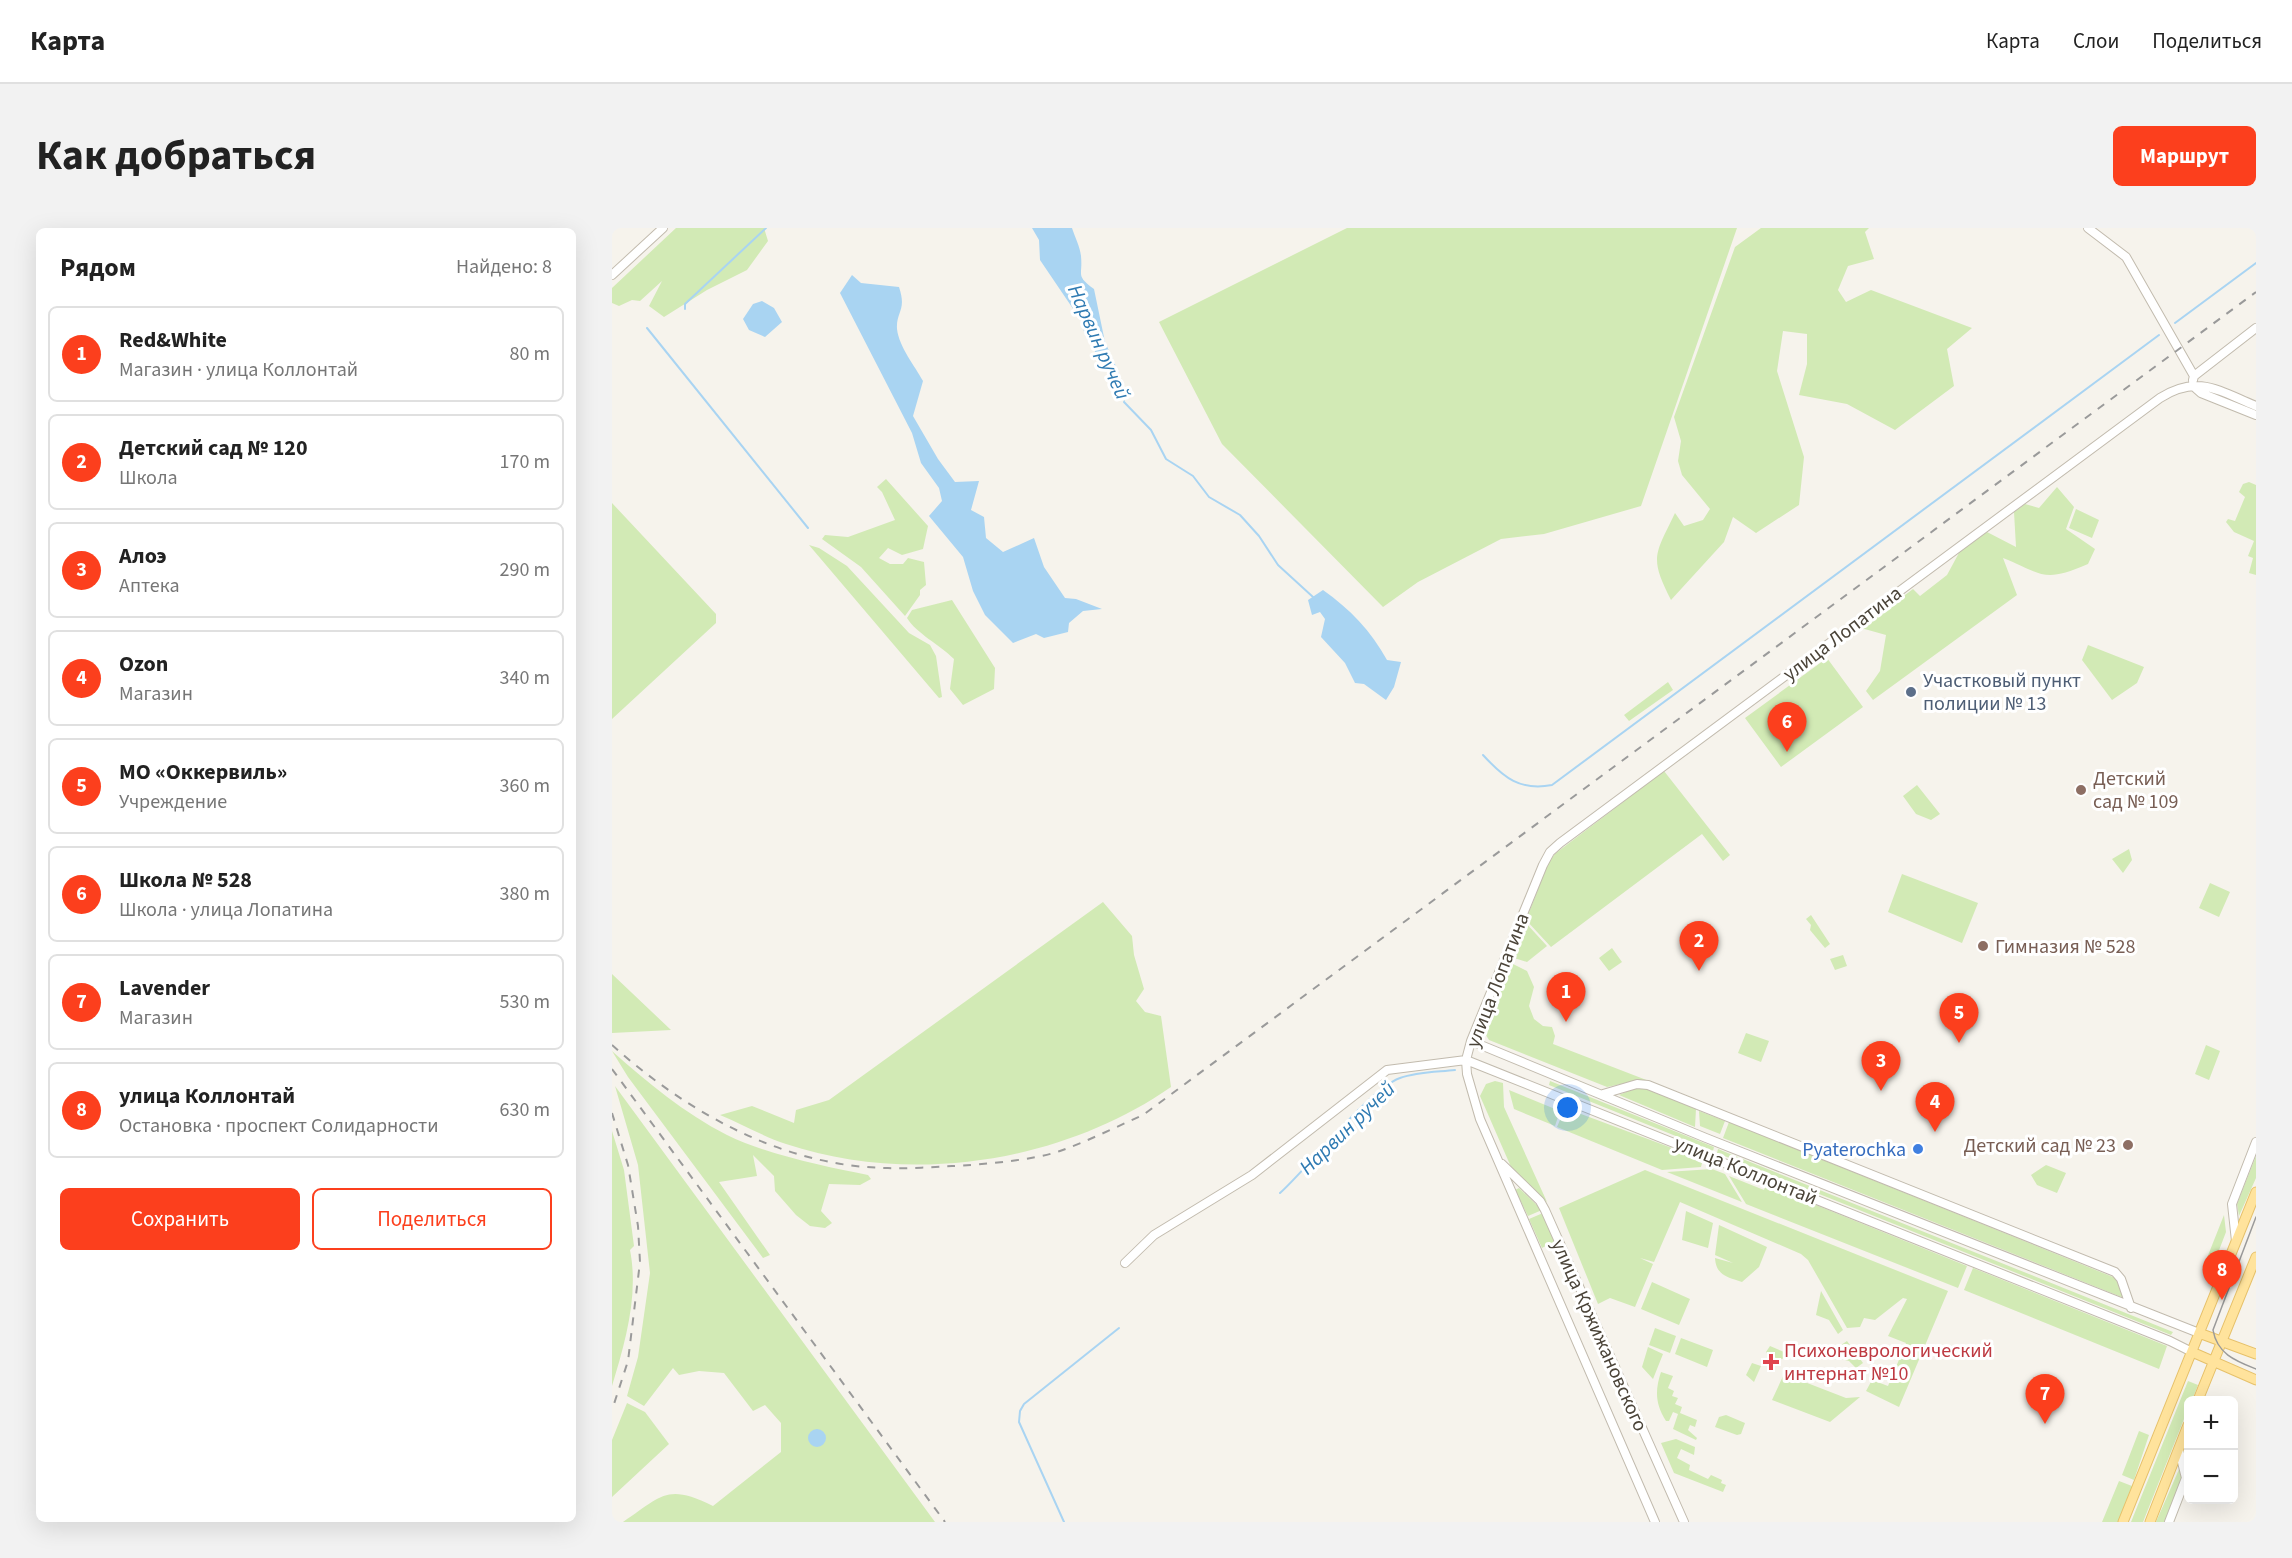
<!DOCTYPE html>
<html lang="ru">
<head>
<meta charset="utf-8">
<style>
  :root { --surface:#fff; --page:#f2f2f2; --text:#222; --muted:#767676; --line:#e0e0e0; --accent:#fc3f1d }
  body { margin:0; font-family:"Source Sans 3",sans-serif; background:var(--page); color:var(--text) }
  .controls { position:absolute; right:18px; bottom:18px; display:grid; overflow:hidden; border-radius:9px; box-shadow:0 6px 24px #0002 }
  .controls button { width:54px; height:54px; display:grid; place-items:center; padding:0; border:0; border-bottom:2px solid var(--line); background:var(--surface); color:var(--text); font:30px sans-serif }
  .you { position:absolute; left:956px; top:880px; width:21px; height:21px; margin:-15px; border:4px solid #fff; border-radius:50%; background:#1a73e8; box-shadow:0 0 0 9px #1a73e833 }
  .badge { display:grid; place-items:center; width:39px; height:39px; border-radius:50%; background:var(--accent); color:#fff; font-size:20px; font-weight:700 }
  .pin { position:absolute; translate:-50% -50px; filter:drop-shadow(0 2px 3px #0008) }
  .pin::after { content:''; position:absolute; top:32px; width:21px; height:18px; background:inherit; clip-path:polygon(0 0,100% 0,50% 100%) }
  .list { margin:0; padding:0; list-style:none }
  h2 { display:flex; justify-content:space-between; align-items:center; height:78px; margin:0; padding:0 24px; font-size:26px }
  h2 small { font-size:20px; font-weight:400; color:var(--muted) }
  .list li { display:grid; grid-template-columns:39px 1fr auto; gap:18px; align-items:center; box-sizing:border-box; height:96px; margin:0 12px 12px; padding:0 12px; border:2px solid var(--line); border-radius:9px }
  .list b { display:block; font-size:22px; white-space:nowrap }
  .list p { margin:0; font-size:20px; white-space:nowrap; color:var(--muted) }
  .list em { font-size:20px; font-style:normal; color:var(--muted) }
  .actions { display:flex; gap:12px; padding:18px 24px }
  .actions a { flex:1; padding:14px 0; border:2px solid var(--accent); border-radius:9px; text-align:center; font-size:21px; color:var(--accent) }
  .actions .main { background:var(--accent); color:#fff }
  .map { position:relative; flex:none; width:1644px; height:1294px; overflow:hidden; border-radius:9px }
  header { display:flex; align-items:center; gap:36px; box-sizing:border-box; height:84px; padding:0 30px; background:var(--surface); border-bottom:2px solid var(--line) }
  header strong { font-size:28px }
  nav { display:flex; gap:33px; margin-inline-start:auto; font-size:21px }
  .intro { display:flex; align-items:center; justify-content:space-between; box-sizing:border-box; height:144px; padding:0 36px }
  h1 { margin:0; font-size:42px }
  .button { padding:15px 27px; border-radius:9px; background:var(--accent); color:#fff; font-size:21px; font-weight:700 }
  main { display:flex; gap:36px; padding:0 36px }
  aside { flex:1; background:var(--surface); border-radius:9px; box-shadow:0 6px 24px #0002 }
  .map>svg:first-child { display:block }
</style>
</head>
<body>
<header>
<strong>Карта</strong>
<nav><a>Карта</a><a>Слои</a><a>Поделиться</a></nav>
</header>
<div class="intro"><h1>Как добраться</h1><a class="button">Маршрут</a></div>
<main>
<aside>
<h2>Рядом<small>Найдено: 8</small></h2>
<ul class="list">
<li><span class="badge">1</span><div><b>Red&amp;White</b><p>Магазин · улица Коллонтай</p></div><em>80 m</em></li>
<li><span class="badge">2</span><div><b>Детский сад № 120</b><p>Школа</p></div><em>170 m</em></li>
<li><span class="badge">3</span><div><b>Алоэ</b><p>Аптека</p></div><em>290 m</em></li>
<li><span class="badge">4</span><div><b>Ozon</b><p>Магазин</p></div><em>340 m</em></li>
<li><span class="badge">5</span><div><b>МО «Оккервиль»</b><p>Учреждение</p></div><em>360 m</em></li>
<li><span class="badge">6</span><div><b>Школа № 528</b><p>Школа · улица Лопатина</p></div><em>380 m</em></li>
<li><span class="badge">7</span><div><b>Lavender</b><p>Магазин</p></div><em>530 m</em></li>
<li><span class="badge">8</span><div><b>улица Коллонтай</b><p>Остановка · проспект Солидарности</p></div><em>630 m</em></li>
</ul>
<div class="actions"><a class="main">Сохранить</a><a>Поделиться</a></div>
</aside>
<div class="map">
<svg width="1644" height="1294" viewBox="0 0 1644 1294">
  <rect width="100%" height="100%" fill="#f6f3ec"/>
  <path fill="#d2eab5" d="M64,0H152L156,13L135,42L95,62L52,89L37,78L50,53L28,73L20,72L7,78L0,75V60Z
    M735,0H1125L1029,278L932,306L889,311L806,354L771,379L610,216L547,94Z
    M1149,0H1257L1253,4L1262,31L1236,38L1226,62L1234,74L1259,62L1360,100L1335,121L1342,158L1283,202L1235,176L1187,167L1195,136V106L1171,103L1165,143L1192,229L1187,277L1144,305L1121,289L1112,314L1059,372C1037,329 1043,327 1063,285L1072,298L1091,292L1098,281L1070,247L1066,233L1069,213L1062,189L1123,19Z
    M274,251L316,298L311,321L290,327L276,320L267,330L278,336H291L296,330L312,334L314,357L308,362V367L293,388L249,339L210,311L213,307L236,309L283,292L270,264L265,259Z
    M1637,254L1644,257V347L1637,345L1641,330L1636,328L1642,313L1622,304L1614,294L1616,291L1623,293L1633,269L1627,264L1631,256Z
    M1445,259L1462,279L1454,301L1483,321L1476,336C1431,355 1433,347 1391,330L1405,367L1261,472L1254,463L1268,443L1274,407L1249,400L1301,361L1308,368L1335,347L1348,323L1375,304L1404,319L1402,284L1413,276L1427,280Z
    M0,275L104,386V395L0,491Z
    M1464,281L1487,292L1480,310L1457,300Z
    M197,317L207,320L235,338L297,405L318,417L324,428L330,469L327,470Z
    M340,372L383,440L382,461L351,477L338,461L342,431C328,417 304,405 295,390L300,382Z
    M1476,417L1532,439L1525,455L1500,472L1470,432Z
    M1215,430L1251,479L1169,539L1133,490Z
    M1056,454L1061,462L1017,493L1012,487Z
    M1052,543L1118,627L1111,633L1090,606L939,719L914,692L937,633L944,625Z
    M1305,557L1328,586L1319,592L1304,586L1291,568Z
    M1517,621L1520,632L1511,645L1500,631Z
    M1290,646L1366,675L1350,715L1276,684Z
    M1598,655L1618,664L1607,689L1587,680Z
    M491,674L520,708L522,727L532,761L524,773L533,784L549,788L559,859C451,934 300,958 174,916C152,909 130,896 108,887L140,878L182,895L184,882L217,872Z
    M1199,687L1218,716L1213,720L1198,702L1199,697L1194,691Z
    M913,694L935,718L915,734L899,729Z
    M1000,720L1010,734L997,743L987,730Z
    M1231,727L1235,738L1223,742L1218,731Z
    M901,736L915,743L922,759L917,778L922,791L931,798L940,799L943,808L941,816L1037,853H1023L995,859L877,812L872,804V795L896,737Z
    M0,746L59,802L0,805Z
    M1134,805L1157,813L1149,834L1126,825Z
    M1594,817L1608,823L1597,852L1583,846Z
    M0,823C36,855 72,885 115,907C153,926 214,939 256,947L259,951L248,957L217,956L209,983L220,995L213,1000L198,998L184,987L163,963L162,948L141,927L145,948L107,954L158,1027L151,1030L16,849Z
    M883,853L891,855L892,879L935,974L909,952L899,939L868,868L874,856Z
    M938,853L1102,919L1101,923L937,857Z
    M3,858L323,1294H11C50,1268 54,1255 101,1278L169,1224V1195L153,1177L141,1183L112,1145L87,1143L67,1147L61,1140L32,1178L15,1168L26,1129L38,1045L26,937Z
    M1021,861H1035L1084,881L1083,899L1007,867Z
    M897,862L948,883L943,898L902,881Z
    M953,880L1076,926L1075,929L1090,935L1089,939L1050,942L945,899Z
    M1087,883L1113,893L1108,906L1088,898Z
    M1117,894L1506,1051L1512,1070L1111,910Z
    M0,903L12,942L22,1018L18,1022C27,1067 13,1115 0,1158Z
    M1106,921L1561,1104L1559,1107L1105,925Z
    M1644,928V950L1627,988L1625,976Z
    M1434,937L1454,945L1445,965L1425,957L1419,947Z
    M1100,941L1113,946L1130,974L1055,944Z
    M1033,942L1336,1063L1287,1179L1254,1163L1260,1152L1276,1158L1294,1115L1276,1108L1295,1071L1291,1070L1263,1092L1252,1090L1248,1099L1235,1100L1196,1032L1189,1026L1068,974L1042,1034L1028,1030L1041,1036L1023,1079L998,1070L986,1076L947,980Z
    M1117,948L1152,962L1154,957L1355,1038L1346,1060L1134,976Z
    M907,960L930,982L916,988L903,962Z
    M1074,983L1101,995L1096,1020L1070,1012Z
    M931,985L943,1013L930,1020L917,991Z
    M1612,987L1614,1004L1601,1038L1593,1035Z
    M1107,997L1155,1019L1147,1039L1130,1054C1115,1049 1104,1047 1103,1030L1121,1035L1103,1027Z
    M1361,1040L1555,1118L1547,1141L1352,1062Z
    M1040,1054L1078,1071L1067,1097L1029,1081Z
    M1209,1063L1231,1102L1226,1106L1217,1092L1204,1087Z
    M1043,1100L1064,1108L1058,1125L1037,1117Z
    M1069,1110L1101,1122L1095,1139L1063,1126Z
    M1235,1113L1251,1135L1244,1140L1237,1133L1213,1127L1214,1122L1223,1121Z
    M1158,1118L1172,1124L1174,1130C1167,1132 1159,1129 1154,1124Z
    M1036,1119L1051,1126L1041,1151L1030,1139Z
    M1140,1135L1149,1138L1142,1154L1134,1147Z
    M1049,1144L1061,1148L1056,1160L1062,1163L1060,1168L1066,1170L1063,1176L1070,1179L1068,1185L1085,1192L1083,1199L1078,1197L1076,1202L1085,1210L1084,1212L1061,1201L1066,1186L1061,1184L1057,1193H1054C1043,1176 1043,1162 1049,1144Z
    M1172,1146L1234,1170L1248,1169L1218,1194L1160,1172Z
    M1576,1153L1586,1157L1580,1172H1576V1181L1531,1294H1519Z
    M15,1175L33,1184L57,1216L0,1269V1212Z
    M1114,1187L1133,1195L1129,1206L1125,1207L1103,1199L1107,1189Z
    M1527,1203L1537,1207L1522,1252L1510,1247Z
    M1064,1211L1083,1219L1082,1227L1069,1221L1065,1230L1078,1237L1077,1242L1096,1251L1099,1247L1110,1252L1109,1255L1114,1257L1111,1264L1062,1245L1049,1215Z
    M1568,1239L1570,1242L1569,1254L1553,1294H1544Z
    M1507,1253L1520,1258L1506,1294H1490Z"/>
  <path fill="#a9d4f2" d="M420,0H460C463,9 468,19 469,28C471,48 463,47 482,61L493,114L507,145L513,175C508,165 504,154 498,145C489,130 471,112 470,94L428,32L427,12Z
    M240,47L249,55L287,59C295,83 284,83 285,101C287,119 303,138 311,153L301,188L326,231L343,254L367,253L359,282L372,289L374,310L391,324L422,310L432,339L453,370L464,371L490,381L471,383L457,395L456,404L432,410L424,406L401,415L373,387L361,363L351,329L317,288L330,273L327,260L309,235L300,205L228,65Z
    M150,73L162,80L170,94L153,109L137,102L131,91L141,76Z
    M711,362C738,381 759,403 775,432L789,434L782,459L774,472L752,456L743,455L733,435L709,409L713,391L708,384L700,387L696,372Z
    M196 1210a9 9 0 1 1 18 0a9 9 0 1 1-18 0Z"/>
  <g fill="none" stroke-linecap="round" stroke-linejoin="round">
    <path stroke="#a9d4f2" stroke-width="2" d="M73,81V76L154,0
      M1563,95L1644,35
      M35,100L196,300
      M512,174L539,202L554,231L581,248L597,269L628,287L647,308L666,337L701,369
      M871,527C892,550 908,563 940,557L1547,107
      M668,965C698,938 756,862 788,850C805,844 826,844 843,842
      M452,1294L407,1194L408,1183L412,1176L507,1100"/>
    <defs>
      <path id="minor" d="M1476,0L1514,29L1582,148
        M0,47L51,0
        M1581,152L1582,148L1644,100
        M1580,157L1589,165L1644,187
        M859,813L1094,910L1587,1105
        M854,832L1558,1113L1580,1124
        M991,866L1025,856L1036,857L1503,1044L1509,1051L1519,1080
        M890,936L928,973L933,982L1072,1294
        M1624,1013L1620,976L1644,914
        M513,1035L542,1007L640,947L775,842L854,832
        M1043,1294L868,891L855,846L854,832L859,813L931,637L938,624L948,615L1548,170C1586,146 1607,163 1644,178
        M1557,1294L1574,1250L1567,1222"/>
      <path id="major" d="M1587,1105L1644,1126
        M1580,1124L1644,1152
        M1586,1172L1644,1029
        M1511,1294L1644,964
        M1538,1294L1576,1197"/>
    </defs>
    <use href="#minor" stroke="#c2bbae" stroke-width="10"/>
    <use href="#major" stroke="#e6c16a" stroke-width="11"/>
    <use href="#minor" stroke="#fff" stroke-width="8"/>
    <use href="#major" stroke="#ffe39c" stroke-width="9"/>
    <path stroke="#9a9a9a" stroke-width="1.5" d="M1644,989L1601,1102C1605,1126 1624,1133 1644,1141"/>
    <path stroke="#9a9a9a" stroke-width="2" stroke-dasharray="8 8" stroke-linecap="butt" d="M0,817C76,885 172,939 276,940C297,941 319,939 340,938C367,937 423,932 448,923C476,913 504,899 531,887L1644,64
      M0,841L333,1294
      M0,885L16,937L26,998L28,1034L16,1133L0,1182"/>
  </g>
  <circle fill="#5c6f8a" stroke="#fff" stroke-width="2" cx="1299" cy="464" r="6"/>
  <g fill="#8d6e63" stroke="#fff" stroke-width="2">
    <circle cx="1469" cy="562" r="6"/>
    <circle cx="1371" cy="718" r="6"/>
    <circle cx="1516" cy="917" r="6"/>
  </g>
  <circle fill="#3f7fe0" stroke="#fff" stroke-width="2" cx="1306" cy="921" r="6"/>
  <path fill="#e0444e" stroke="#fff" stroke-width="2" d="M1156 1125h6v6h6v6h-6v6h-6v-6h-6v-6h6z"/>
  <g text-anchor="middle" stroke-width="6" stroke-linejoin="round" paint-order="stroke">
    <g font-size="20" fill="#4b4439" stroke="#fff">
      <text transform="translate(1230 405) rotate(-37)" y="7">улица Лопатина</text>
      <text transform="translate(885 752) rotate(-69)" y="7">улица Лопатина</text>
      <text transform="translate(1134 942) rotate(22)" y="7">улица Коллонтай</text>
      <text transform="translate(988 1107) rotate(66)" y="7">улица Кржижановского</text>
    </g>
    <g font-size="20" fill="#4e5e75" stroke="#fff" text-anchor="start">
      <text x="1311" y="459">Участковый пункт<tspan x="1311" dy="23">полиции № 13</tspan></text>
    </g>
    <g font-size="20" fill="#785e54" stroke="#fff" text-anchor="start">
      <text x="1481" y="557">Детский<tspan x="1481" dy="23">сад № 109</tspan></text>
      <text x="1383" y="725">Гимназия № 528</text>
      <text x="1504" y="924" text-anchor="end">Детский сад № 23</text>
    </g>
    <g font-size="20" fill="#366cbe" stroke="#fff" text-anchor="end">
      <text x="1294" y="928">Pyaterochka</text>
    </g>
    <g font-size="20" fill="#be3a42" stroke="#fff" text-anchor="start">
      <text x="1172" y="1129">Психоневрологический<tspan x="1172" dy="23">интернат №10</tspan></text>
    </g>
    <g font-size="21" font-style="italic" fill="#2e7ab2" stroke="#fff">
      <text transform="translate(487 114) rotate(66)" y="7">Нарвин ручей</text>
      <text transform="translate(735 900) rotate(-44)" y="7">Нарвин ручей</text>
    </g>
  </g>
</svg>
<div class="controls">
<button>+</button>
<button>−</button>
</div>
<div class="you"></div>
<div class="pin badge" style="left:954px;top:794px">1</div>
<div class="pin badge" style="left:1087px;top:743px">2</div>
<div class="pin badge" style="left:1269px;top:863px">3</div>
<div class="pin badge" style="left:1323px;top:904px">4</div>
<div class="pin badge" style="left:1347px;top:815px">5</div>
<div class="pin badge" style="left:1175px;top:524px">6</div>
<div class="pin badge" style="left:1433px;top:1196px">7</div>
<div class="pin badge" style="left:1610px;top:1072px">8</div>
</div>
</main>
</body>
</html>
